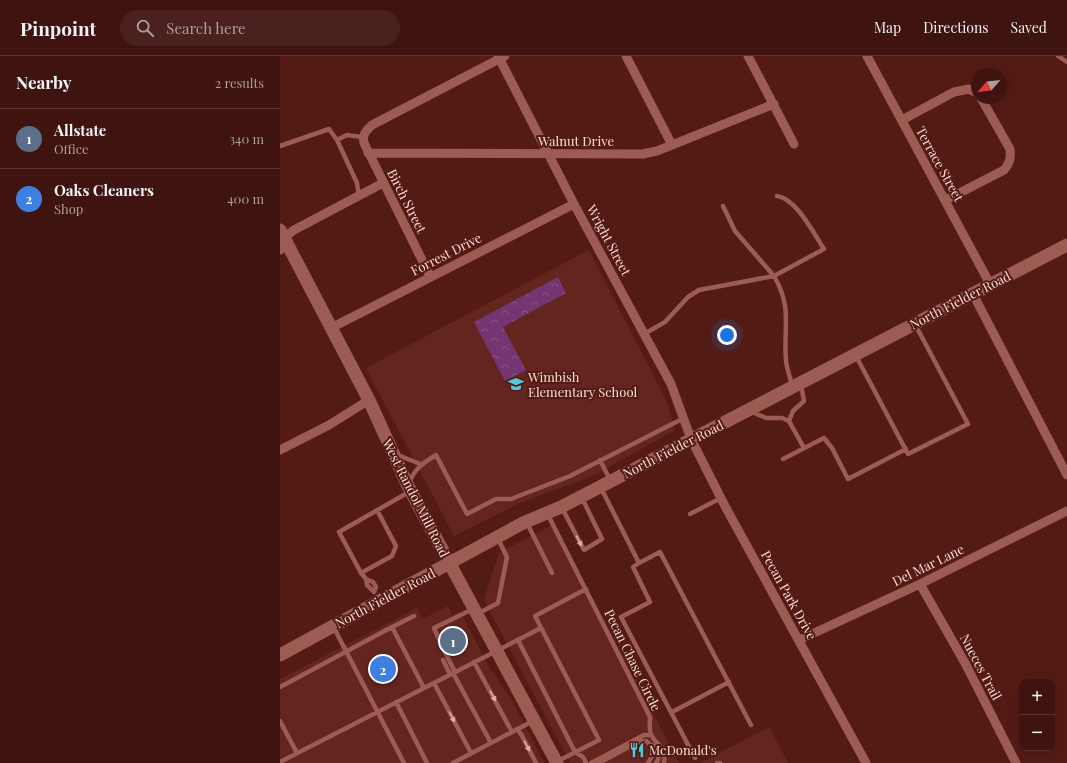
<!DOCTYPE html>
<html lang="en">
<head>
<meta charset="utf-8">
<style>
  :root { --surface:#3f1410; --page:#4a211e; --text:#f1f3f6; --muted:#ad9e9f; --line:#583330; --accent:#53cadc }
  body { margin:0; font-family:"Playfair Display",serif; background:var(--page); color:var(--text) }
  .controls { position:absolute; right:12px; bottom:12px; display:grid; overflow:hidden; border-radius:8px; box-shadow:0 4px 16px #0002 }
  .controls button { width:36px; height:36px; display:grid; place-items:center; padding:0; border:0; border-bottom:1px solid var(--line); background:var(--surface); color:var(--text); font:20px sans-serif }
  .compass { position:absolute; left:691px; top:12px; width:36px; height:36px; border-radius:50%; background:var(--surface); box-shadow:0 4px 16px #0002; rotate:242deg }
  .you { position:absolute; left:447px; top:279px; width:14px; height:14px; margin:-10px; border:3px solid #fff; border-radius:50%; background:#1a73e8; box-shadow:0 0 0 6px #1a73e833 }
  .badge { display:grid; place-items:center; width:26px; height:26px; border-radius:50%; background:var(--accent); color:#fff; font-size:13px; font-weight:700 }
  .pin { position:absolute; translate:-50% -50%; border:2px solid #fff; box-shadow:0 1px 4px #0006 }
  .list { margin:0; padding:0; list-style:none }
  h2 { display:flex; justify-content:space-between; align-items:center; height:52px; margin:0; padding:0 16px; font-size:17px }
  h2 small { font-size:13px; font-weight:400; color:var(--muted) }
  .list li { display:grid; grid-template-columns:26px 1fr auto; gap:12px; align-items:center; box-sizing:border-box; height:60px; padding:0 16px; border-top:1px solid var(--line) }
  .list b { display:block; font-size:15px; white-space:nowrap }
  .list p { margin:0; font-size:13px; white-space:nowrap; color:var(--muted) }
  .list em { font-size:13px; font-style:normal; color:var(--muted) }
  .icon { flex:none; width:22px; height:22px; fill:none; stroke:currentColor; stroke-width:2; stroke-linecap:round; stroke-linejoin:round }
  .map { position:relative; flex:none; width:787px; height:707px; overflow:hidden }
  header { display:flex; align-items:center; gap:24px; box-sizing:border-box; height:56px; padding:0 20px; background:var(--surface); border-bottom:1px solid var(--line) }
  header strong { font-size:19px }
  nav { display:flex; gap:22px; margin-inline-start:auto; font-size:14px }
  .search { width:280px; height:36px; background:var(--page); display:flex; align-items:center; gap:10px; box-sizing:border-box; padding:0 14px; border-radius:22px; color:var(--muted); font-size:15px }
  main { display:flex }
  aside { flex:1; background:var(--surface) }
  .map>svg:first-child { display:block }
</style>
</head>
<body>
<header>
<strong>Pinpoint</strong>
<div class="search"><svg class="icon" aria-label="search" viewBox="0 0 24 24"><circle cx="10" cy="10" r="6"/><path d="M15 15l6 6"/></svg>Search here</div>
<nav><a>Map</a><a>Directions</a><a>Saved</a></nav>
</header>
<main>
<aside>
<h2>Nearby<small>2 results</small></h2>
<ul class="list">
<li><span class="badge" style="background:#5c6f8a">1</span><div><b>Allstate</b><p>Office</p></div><em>340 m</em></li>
<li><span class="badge" style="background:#3f7fe0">2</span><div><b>Oaks Cleaners</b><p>Shop</p></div><em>400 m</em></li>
</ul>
</aside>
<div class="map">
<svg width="787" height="707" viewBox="0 0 787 707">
  <defs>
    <pattern id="park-crowns" width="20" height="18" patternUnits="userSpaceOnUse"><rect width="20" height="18" fill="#753573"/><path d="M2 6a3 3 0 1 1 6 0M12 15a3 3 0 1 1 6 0" fill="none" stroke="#8a5286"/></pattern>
  </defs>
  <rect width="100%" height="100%" fill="#541b15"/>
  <path fill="#64251f" d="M309,194L386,344L395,374L313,420L242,446L174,480L86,312Z
    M274,468L399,707H290L204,544L219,497Z
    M168,550L172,559L180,555L208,609L233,646L264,707H0V623L137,552L143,563Z
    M489,671L508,707H420Z"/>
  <path fill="url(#park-crowns)" d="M278,221L286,237L223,271L246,314L225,325L194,266Z"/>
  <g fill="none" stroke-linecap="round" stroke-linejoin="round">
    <path stroke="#9d5c53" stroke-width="4.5" d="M778,0L787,6
      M57,84L77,127L79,140
      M0,90L49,73L57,84L67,79L82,81
      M443,150L455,175L494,220L544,193C534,178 516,142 497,140
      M364,278L385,266L408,241L419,234L494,220C513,253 503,270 506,305C507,313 510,321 512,329
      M576,300L628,398L688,368L636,270
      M472,356L486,362H502L509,365L524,392
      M509,365L513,355L524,345L521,329
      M118,399L140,408
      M503,403L544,382L552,392L568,423L626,393
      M320,404L330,424
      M129,427C135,412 143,407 156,399L187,458L216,443H231L290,420L404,362
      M321,432L359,507L353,511L370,546L341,561L415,702
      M282,452L304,494L322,483L302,442
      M97,454L116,490L112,500L81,517L59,476L129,436
      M267,457L370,661C370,666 369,673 371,678C375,689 387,690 384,707
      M410,458L441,442
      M247,467L272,517
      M359,507L380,496L471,669
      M81,517L86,523L93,526L96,531L94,536L87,529L86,523
      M199,557L218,547L227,501L217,481
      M112,571L134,560
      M54,572L124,707
      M238,584L295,696L303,701L306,707
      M160,586L154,572L193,553
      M165,596L175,616
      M163,604L170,618
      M194,606L232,676
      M173,617L211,687
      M154,627L191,697
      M0,631L112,571L144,632
      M116,646L147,707
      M392,656L449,626
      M0,665L17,697
      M237,673L241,678L256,707
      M372,689L378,692C379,698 380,702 376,707
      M278,705L319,684L255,560L306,533
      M0,706L261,572
      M173,707L253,665
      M311,707L364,679H371
      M319,707L360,685H366L374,692L373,698L368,707
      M437,707H440"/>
    <path stroke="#9d5c53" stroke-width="9" d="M218,0L294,148L391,328L411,383L446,452L586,707
      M346,0L392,89
      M468,0L514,88
      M587,0L710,228
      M622,64L674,36L689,33L697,37
      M88,97L363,98L377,95L494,48
      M666,144L724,114C730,107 731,102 730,93L701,42
      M0,194L4,182L14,174L103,127
      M150,220L84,87C82,78 86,75 92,69L225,0
      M693,238L787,419
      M51,272L294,148
      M0,394L49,369L89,344
      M640,528L685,607L736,707
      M519,584L640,528L787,455"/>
    <path stroke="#9d5c53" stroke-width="13" d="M0,174L89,344L128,430L277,707
      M0,599L243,467L281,451L787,189"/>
  </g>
  <defs><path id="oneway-solid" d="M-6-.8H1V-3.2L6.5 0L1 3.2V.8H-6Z"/></defs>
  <g fill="#d9afa9">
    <use href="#oneway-solid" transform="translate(299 485) rotate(63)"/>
    <use href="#oneway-solid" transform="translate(213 640) rotate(62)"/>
    <use href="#oneway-solid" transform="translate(172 661) rotate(62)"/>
    <use href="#oneway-solid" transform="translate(247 690) rotate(63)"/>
  </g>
  <defs>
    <symbol id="school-bare" viewBox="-9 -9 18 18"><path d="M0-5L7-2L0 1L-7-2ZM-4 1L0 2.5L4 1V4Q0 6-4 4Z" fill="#53cadc" stroke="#541b15" stroke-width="2.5" paint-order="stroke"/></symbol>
    <symbol id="restaurant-bare" viewBox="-9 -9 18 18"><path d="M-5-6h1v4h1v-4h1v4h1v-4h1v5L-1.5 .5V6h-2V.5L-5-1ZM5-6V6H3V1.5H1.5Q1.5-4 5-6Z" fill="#53cadc" stroke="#541b15" stroke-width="2.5" paint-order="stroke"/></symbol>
  </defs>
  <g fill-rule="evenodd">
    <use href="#school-bare" x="225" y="317" width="22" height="22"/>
    <use href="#restaurant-bare" x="346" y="683" width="22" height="22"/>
  </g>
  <g text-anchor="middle" stroke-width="4" stroke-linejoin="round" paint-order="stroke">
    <g font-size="13" fill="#fadcd7" stroke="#541b15">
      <text x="296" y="90">Walnut Drive</text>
      <text transform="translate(660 108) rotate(61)" y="5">Terrace Street</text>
      <text transform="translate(127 145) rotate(63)" y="5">Birch Street</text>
      <text transform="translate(329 184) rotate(62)" y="5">Wright Street</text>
      <text transform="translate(166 198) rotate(-27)" y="5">Forrest Drive</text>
      <text transform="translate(680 244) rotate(-27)" y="5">North Fielder Road</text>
      <text transform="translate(393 393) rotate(-27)" y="5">North Fielder Road</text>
      <text transform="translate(136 442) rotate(63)" y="5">West Randol Mill Road</text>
      <text transform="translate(648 509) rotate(-26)" y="5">Del Mar Lane</text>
      <text transform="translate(509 539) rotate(61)" y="5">Pecan Park Drive</text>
      <text transform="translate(105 542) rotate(-28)" y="5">North Fielder Road</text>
      <text transform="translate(353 604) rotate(64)" y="5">Pecan Chase Circle</text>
      <text transform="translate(701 611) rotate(62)" y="5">Nueces Trail</text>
    </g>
    <g font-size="13" fill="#fadcd7" stroke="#541b15" text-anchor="start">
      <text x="248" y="326">Wimbish<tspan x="248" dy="15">Elementary School</tspan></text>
      <text x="369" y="699">McDonald's</text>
    </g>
  </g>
</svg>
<div class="controls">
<button>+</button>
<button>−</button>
</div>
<svg class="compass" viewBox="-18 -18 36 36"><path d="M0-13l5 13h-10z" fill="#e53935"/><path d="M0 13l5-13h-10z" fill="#ad9e9f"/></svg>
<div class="you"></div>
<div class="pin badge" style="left:173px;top:585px;background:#5c6f8a">1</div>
<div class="pin badge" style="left:103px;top:613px;background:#3f7fe0">2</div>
</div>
</main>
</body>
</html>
